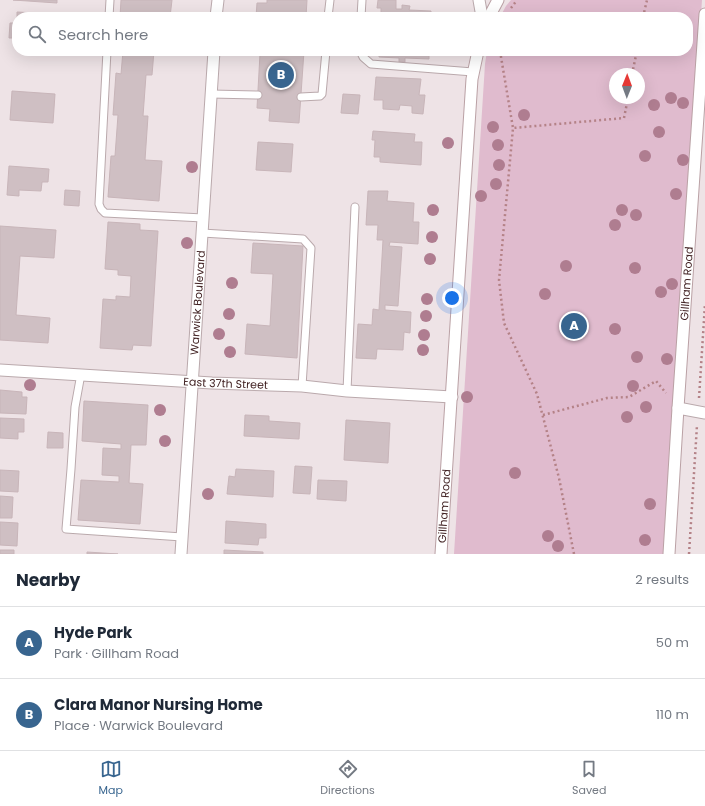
<!DOCTYPE html>
<html lang="en">
<head>
<meta charset="utf-8">
<style>
  :root { --surface:#fff; --page:#f2f2f3; --text:#1f2937; --muted:#747a83; --line:#e0e1e3; --accent:#38658f }
  body { margin:0; font-family:Poppins,sans-serif; background:var(--page); color:var(--text) }
  .compass { position:absolute; left:609px; top:68px; width:36px; height:36px; border-radius:50%; background:var(--surface); box-shadow:0 4px 16px #0002; rotate:1deg }
  .you { position:absolute; left:452px; top:298px; width:14px; height:14px; margin:-10px; border:3px solid #fff; border-radius:50%; background:#1a73e8; box-shadow:0 0 0 6px #1a73e833 }
  .badge { display:grid; place-items:center; width:26px; height:26px; border-radius:50%; background:var(--accent); color:#fff; font-size:13px; font-weight:700 }
  .pin { position:absolute; translate:-50% -50%; border:2px solid #fff; box-shadow:0 1px 4px #0006 }
  .list { margin:0; padding:0; list-style:none }
  h2 { display:flex; justify-content:space-between; align-items:center; height:52px; margin:0; padding:0 16px; font-size:17px }
  h2 small { font-size:13px; font-weight:400; color:var(--muted) }
  .list li { display:grid; grid-template-columns:26px 1fr auto; gap:12px; align-items:center; box-sizing:border-box; height:72px; padding:0 16px; border-top:1px solid var(--line) }
  .list b { display:block; font-size:15px; white-space:nowrap }
  .list p { margin:0; font-size:13px; white-space:nowrap; color:var(--muted) }
  .list em { font-size:13px; font-style:normal; color:var(--muted) }
  .icon { flex:none; width:22px; height:22px; fill:none; stroke:currentColor; stroke-width:2; stroke-linecap:round; stroke-linejoin:round }
  .map { position:relative; flex:none; width:705px; height:554px; overflow:hidden }
  .search { position:absolute; background:var(--surface); box-shadow:0 4px 16px #0002; left:12px; right:12px; top:12px; height:44px; display:flex; align-items:center; gap:10px; box-sizing:border-box; padding:0 14px; border-radius:16px; color:var(--muted); font-size:15px }
  .sheet { height:196px; background:var(--surface) }
  nav { display:flex; justify-content:space-around; align-items:center; box-sizing:border-box; height:56px; border-top:1px solid var(--line); background:var(--surface); font-size:11px; color:var(--muted) }
  nav a { display:grid; justify-items:center; gap:2px }
  nav .on { color:var(--accent) }
  .map>svg:first-child { display:block }
</style>
</head>
<body>
<div class="map">
<svg width="705" height="554" viewBox="0 0 705 554">
  <rect width="100%" height="100%" fill="#eee3e6"/>
  <path fill="#e0bbce" fill-rule="evenodd" d="M511,0H702L665,554H454L485,64L487,51H688V17H500L506,6ZM615,74H639V98H615Z"/>
  <path fill="#cfbfc3" stroke="#c8b5b9" d="M13,0H57V3Z
    M121,0H172L170,17H120Z
    M267,0H307L306,17H256L257,3H267Z
    M378,0H396V9H402V5L410,6L409,10L431,11V17H381V8H377Z
    M17,12L55,14V17H17V38H9L10,23H17Z
    M123,51H154L152,75H146L143,116H148L145,160L162,161L159,201L108,197L111,156H115L118,115H113L116,73L121,74Z
    M264,51H304L299,123L269,121L270,109L257,108L260,54H264Z
    M379,51H429V59L405,58V62H399V58L379,57Z
    M376,77L421,79L419,95H425L423,114L412,113V106L400,105L399,110L383,109V100H374Z
    M12,91L55,94L53,123L10,120Z
    M343,94L360,95L358,114L341,113Z
    M373,131L415,134L414,142H422L421,165L380,162V157H374L375,140H372Z
    M258,142L293,144L291,172L256,170Z
    M9,166L49,169L48,182H42L41,191L19,190V196L7,195Z
    M65,190L80,191L79,206L64,205Z
    M368,191H388L387,201L414,203L413,222H419L418,244L390,242L389,246L402,247L398,306L385,305V310L411,312L410,333L404,332L403,350L377,349L376,359L356,358L358,324L372,325L373,309L379,310L383,240H377L378,225H366Z
    M108,222L140,224V230L158,231L151,346L133,345L132,350L100,348L103,299L116,300V296L130,297L131,276L118,275V270L105,269Z
    M0,226L56,230L54,258L20,256L16,315L50,318L48,343L0,340Z
    M253,243L303,246L297,358L245,354L247,324L270,326L273,274L251,273Z
    M0,390L22,392V397H27L26,414L0,413Z
    M84,401L148,405L146,445H131L129,483L143,484L140,524L78,520L81,480L119,482V476L102,475L103,448L121,449V444L82,441Z
    M245,415L269,416V421L300,423L299,439L244,436Z
    M0,418L24,419V432H18V439L0,438Z
    M346,420L390,423L388,463L344,460Z
    M48,432L63,433V448H47Z
    M295,466L312,467L310,494L293,493Z
    M236,469L274,471L273,497L227,494L229,476L235,477Z
    M0,470L19,471L18,492L0,491Z
    M318,480L347,481L346,501L317,499Z
    M0,496L13,497L12,518H0Z
    M226,521L266,524V538H259L258,545L225,543Z
    M0,522L18,523L17,546L0,545Z
    M0,550H14V554H0Z
    M224,550L263,552V554H224Z
    M87,552L118,554H87Z"/>
  <g fill="none" stroke-linecap="round" stroke-linejoin="round">
    <defs>
      <path id="service" d="M109,17L110,0
        M328,17L330,0
        M361,17L362,0
        M107,51L99,204L101,209L105,213L203,218
        M360,51L363,57L371,64L473,72
        M211,94L258,95
        M301,97L320,96L322,94L326,51
        M202,233L303,239L311,248L302,386
        M81,374L75,407L71,469L66,529L182,537
        M347,391L355,207"/>
      <g id="minor">
        <path d="M479,0L482,17"/>
        <path d="M216,17L218,0"/>
        <path id="s1" d="M0,370L212,383L302,386L347,391L452,397"/>
        <path d="M678,408L705,413"/>
        <path id="s2" d="M181,554L214,51"/>
      </g>
      <g id="secondary">
        <path d="M489,17L498,0"/>
        <path id="s3" d="M441,554L472,79L478,51"/>
        <path id="s4" d="M669,554L678,408L705,14"/>
      </g>
    </defs>
    <use href="#service" stroke="#baa9ac" stroke-width="9"/>
    <use href="#minor" stroke="#baa9ac" stroke-width="13"/>
    <use href="#secondary" stroke="#baa1a5" stroke-width="13"/>
    <path stroke="#b48287" stroke-width="2.5" stroke-dasharray="2 3" stroke-linecap="butt" d="M511,8L517,0
      M643,17L647,0
      M500,51L513,128
      M632,74L637,51
      M699,398L705,304
      M543,415L607,398L629,397L656,381L666,393
      M574,554L559,478L537,394L504,323L499,280L513,128L624,118L628,98
      M689,554L697,425"/>
    <use href="#service" stroke="#fff" stroke-width="7"/>
    <use href="#minor" stroke="#fff" stroke-width="11"/>
    <use href="#secondary" stroke="#fff" stroke-width="11"/>
  </g>
  <g fill="#af7d90">
    <circle cx="671" cy="98" r="6"/>
    <circle cx="683" cy="103" r="6"/>
    <circle cx="654" cy="105" r="6"/>
    <circle cx="524" cy="115" r="6"/>
    <circle cx="493" cy="127" r="6"/>
    <circle cx="659" cy="132" r="6"/>
    <circle cx="448" cy="143" r="6"/>
    <circle cx="498" cy="145" r="6"/>
    <circle cx="645" cy="156" r="6"/>
    <circle cx="683" cy="160" r="6"/>
    <circle cx="499" cy="165" r="6"/>
    <circle cx="192" cy="167" r="6"/>
    <circle cx="496" cy="184" r="6"/>
    <circle cx="676" cy="194" r="6"/>
    <circle cx="481" cy="196" r="6"/>
    <circle cx="433" cy="210" r="6"/>
    <circle cx="622" cy="210" r="6"/>
    <circle cx="636" cy="215" r="6"/>
    <circle cx="615" cy="225" r="6"/>
    <circle cx="432" cy="237" r="6"/>
    <circle cx="187" cy="243" r="6"/>
    <circle cx="430" cy="259" r="6"/>
    <circle cx="566" cy="266" r="6"/>
    <circle cx="635" cy="268" r="6"/>
    <circle cx="232" cy="283" r="6"/>
    <circle cx="672" cy="284" r="6"/>
    <circle cx="661" cy="292" r="6"/>
    <circle cx="545" cy="294" r="6"/>
    <circle cx="427" cy="299" r="6"/>
    <circle cx="229" cy="314" r="6"/>
    <circle cx="426" cy="316" r="6"/>
    <circle cx="615" cy="329" r="6"/>
    <circle cx="219" cy="334" r="6"/>
    <circle cx="424" cy="335" r="6"/>
    <circle cx="423" cy="350" r="6"/>
    <circle cx="230" cy="352" r="6"/>
    <circle cx="637" cy="357" r="6"/>
    <circle cx="667" cy="359" r="6"/>
    <circle cx="30" cy="385" r="6"/>
    <circle cx="633" cy="386" r="6"/>
    <circle cx="467" cy="397" r="6"/>
    <circle cx="646" cy="407" r="6"/>
    <circle cx="160" cy="410" r="6"/>
    <circle cx="627" cy="417" r="6"/>
    <circle cx="165" cy="441" r="6"/>
    <circle cx="515" cy="473" r="6"/>
    <circle cx="208" cy="494" r="6"/>
    <circle cx="650" cy="504" r="6"/>
    <circle cx="548" cy="536" r="6"/>
    <circle cx="645" cy="540" r="6"/>
    <circle cx="558" cy="546" r="6"/>
  </g>
  <g text-anchor="middle" stroke-width="3" stroke-linejoin="round" paint-order="stroke">
    <g font-size="11" fill="#412223" stroke="#faf4f6">
      <text dy="4" stroke="none"><textPath href="#s4" startOffset="271">Gillham Road</textPath></text>
      <text dy="4" stroke="none"><textPath href="#s2" startOffset="252">Warwick Boulevard</textPath></text>
      <text dy="4" stroke="none"><textPath href="#s1" startOffset="226">East 37th Street</textPath></text>
      <text dy="4" stroke="none"><textPath href="#s3" startOffset="48">Gillham Road</textPath></text>
    </g>
  </g>
</svg>
<svg class="compass" viewBox="-18 -18 36 36"><path d="M0-13l5 13h-10z" fill="#e53935"/><path d="M0 13l5-13h-10z" fill="#747a83"/></svg>
<div class="you"></div>
<div class="pin badge" style="left:574px;top:326px">A</div>
<div class="pin badge" style="left:281px;top:75px">B</div>
<div class="search"><svg class="icon" aria-label="search" viewBox="0 0 24 24"><circle cx="10" cy="10" r="6"/><path d="M15 15l6 6"/></svg>Search here</div>
</div>
<section class="sheet">
<h2>Nearby<small>2 results</small></h2>
<ul class="list">
<li><span class="badge">A</span><div><b>Hyde Park</b><p>Park · Gillham Road</p></div><em>50 m</em></li>
<li><span class="badge">B</span><div><b>Clara Manor Nursing Home</b><p>Place · Warwick Boulevard</p></div><em>110 m</em></li>
</ul>
</section>
<nav>
<a class="on"><svg class="icon" aria-label="map" viewBox="0 0 24 24"><path d="M3 6l6-2 6 2 6-2v14l-6 2-6-2-6 2zM9 4v14M15 6v14"/></svg>Map</a>
<a><svg class="icon" aria-label="directions" viewBox="0 0 24 24"><path d="M12 3l9 9-9 9-9-9zM9 14v-3h6M13 9l2 2-2 2"/></svg>Directions</a>
<a><svg class="icon" aria-label="saved" viewBox="0 0 24 24"><path d="M7 4h10v16l-5-4-5 4z"/></svg>Saved</a>
</nav>
</body>
</html>
